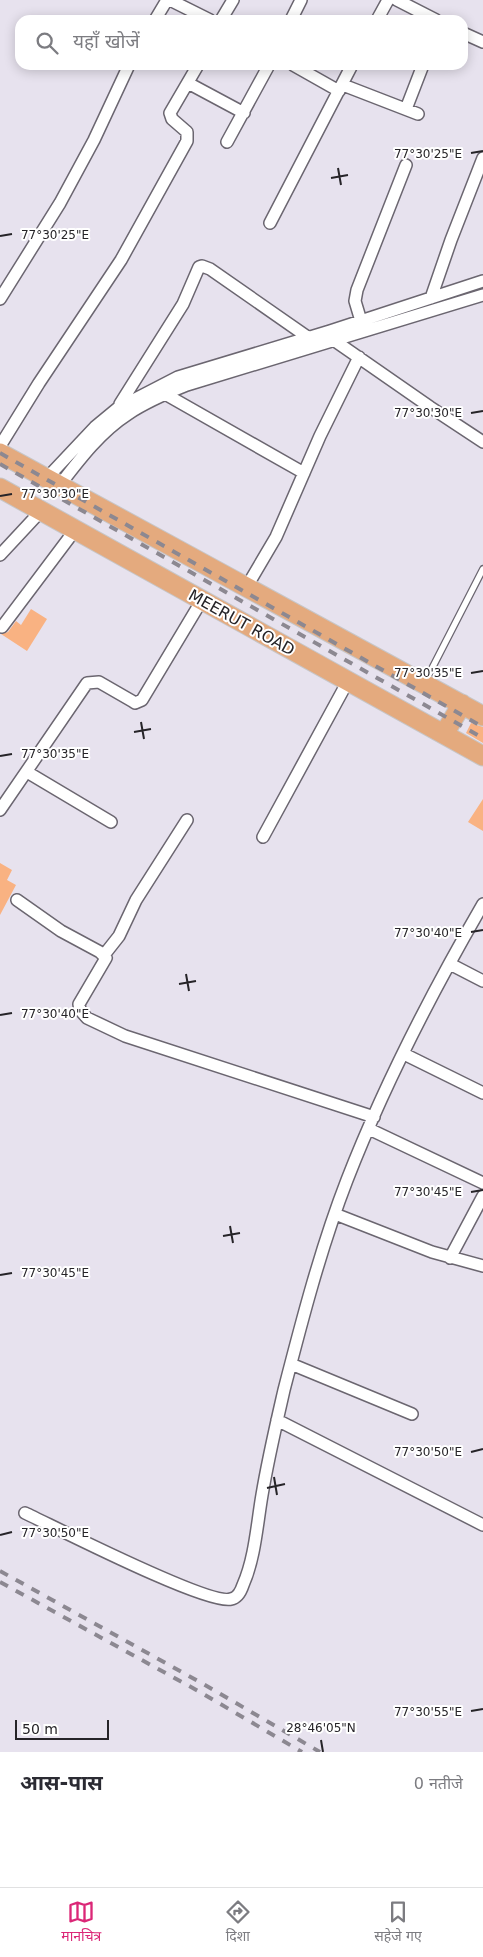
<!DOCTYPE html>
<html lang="hi">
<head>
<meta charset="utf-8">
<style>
  :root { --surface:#fff; --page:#f2f2f3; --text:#2b2b33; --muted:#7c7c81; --line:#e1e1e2; --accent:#db2777 }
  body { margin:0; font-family:"DejaVu Sans","Noto Sans Devanagari",sans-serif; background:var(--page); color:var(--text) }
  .scale { position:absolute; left:15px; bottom:12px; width:94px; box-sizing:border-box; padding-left:5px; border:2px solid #262428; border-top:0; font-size:14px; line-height:18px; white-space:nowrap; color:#262428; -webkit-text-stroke:4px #fff; paint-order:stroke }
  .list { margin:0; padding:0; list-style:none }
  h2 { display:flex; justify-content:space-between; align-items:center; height:65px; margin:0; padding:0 20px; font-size:21px }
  h2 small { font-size:16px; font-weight:400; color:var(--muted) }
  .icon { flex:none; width:28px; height:28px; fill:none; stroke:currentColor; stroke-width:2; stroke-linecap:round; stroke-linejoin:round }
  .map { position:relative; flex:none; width:483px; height:1752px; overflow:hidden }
  .search { position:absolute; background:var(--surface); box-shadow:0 2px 12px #0003; left:15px; right:15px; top:15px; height:55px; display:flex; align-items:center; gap:12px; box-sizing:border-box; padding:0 18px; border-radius:15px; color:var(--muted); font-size:19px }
  .sheet { height:135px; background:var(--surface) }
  nav { display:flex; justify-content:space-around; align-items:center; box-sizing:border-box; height:70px; border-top:1px solid var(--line); background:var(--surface); font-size:14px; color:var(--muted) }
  nav a { display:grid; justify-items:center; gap:2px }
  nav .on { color:var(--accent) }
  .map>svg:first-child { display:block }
</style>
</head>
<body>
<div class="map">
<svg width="483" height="1752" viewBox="0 0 483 1752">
  <rect width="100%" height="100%" fill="#e7e2ee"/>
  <path fill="#f9b282" d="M31,609L47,619L27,651L1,634L8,632L16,621L21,625Z
    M471,723L483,727V743L466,733Z
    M483,799V831L468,822Z
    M0,863L12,870L7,880L16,885L0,915Z"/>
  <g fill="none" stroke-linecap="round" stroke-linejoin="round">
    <defs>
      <path id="service" d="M425,682L483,569"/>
      <path id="minor" d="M170,0L210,20
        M397,0L436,20
        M155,20L167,0
        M221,20L233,0
        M291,20L301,0
        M377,20L388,0
        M463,33L483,42
        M293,65L339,91
        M188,83L244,113
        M343,85L418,114
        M406,109L423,65
        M227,142L269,65
        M270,223L352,65
        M431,298L451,240L483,158
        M0,299L60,203L94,140L129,65
        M361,321L355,301L357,290L406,165
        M335,341L430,407L483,442
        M165,394L304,473
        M120,404L183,304L199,267L202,266L210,269L309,338
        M0,446L39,383L121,260L187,141V132L172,119L170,113L198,65
        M46,479L95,427L118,408L178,377L330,331L483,281
        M59,486C79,460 100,432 128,414C146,402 167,393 187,385L483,295
        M0,555L41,511
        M246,588L276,537L320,436L359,357
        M2,627L75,530
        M27,772L111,822
        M0,810L87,683L99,682L132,701L135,703L142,700L202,600
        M263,837L348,681
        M17,900L61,931L100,952L106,958L79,1004L80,1010L87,1018L125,1036L374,1117
        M104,955L119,936L136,900L187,820
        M450,964L483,981
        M404,1054L483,1093
        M369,1129L483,1183
        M335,1214L432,1252L483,1266
        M450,1258L483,1196
        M291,1364L412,1414
        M277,1420L483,1525
        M25,1513C55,1527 209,1606 231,1599C237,1598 241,1591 243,1585C255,1558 257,1524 262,1495C268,1459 276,1425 284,1390C302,1320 321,1247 347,1180C384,1085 432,992 483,904"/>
      <path id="trunk" d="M0,453L483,716
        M0,488L483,756
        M444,734L462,704"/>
    </defs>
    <use href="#service" stroke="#6b6670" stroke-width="8"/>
    <use href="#minor" stroke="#6b6670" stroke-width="14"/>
    <use href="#trunk" stroke="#c7c6c7" stroke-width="21"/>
    <use href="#service" stroke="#fff" stroke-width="5.5"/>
    <use href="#minor" stroke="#fff" stroke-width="11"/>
    <use href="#trunk" stroke="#e4aa7e" stroke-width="19"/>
    <path stroke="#8c8891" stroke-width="4" stroke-dasharray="9 9" stroke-linecap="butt" d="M0,453L483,727
      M0,464L483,738
      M0,1571L205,1685L320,1752
      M0,1582L200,1692L302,1752"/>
  </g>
  <path fill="none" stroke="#262428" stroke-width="2" d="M471,153L483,151M338,168L341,185M331,178L348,175M0,236L12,234M471,413L483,411M0,496L12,494M471,673L483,671M141,722L144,739M134,732L151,729M0,756L12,754M471,932L483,930M186,974L189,991M179,984L196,981M0,1015L12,1013M471,1192L483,1190M230,1226L233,1243M223,1236L240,1233M0,1275L12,1273M471,1452L483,1449M274,1477L277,1495M267,1488L285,1484M0,1535L12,1532M471,1711L483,1709M321,1740L323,1752"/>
  <g text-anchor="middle" stroke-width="4" stroke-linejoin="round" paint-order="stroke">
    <g font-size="16" fill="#262428" stroke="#fff">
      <text transform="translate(242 622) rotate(29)" y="6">MEERUT ROAD</text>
    </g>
  </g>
  <g font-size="12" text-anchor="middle" fill="#262428" stroke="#fff" stroke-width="4" stroke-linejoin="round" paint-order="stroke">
    <text x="428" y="158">77°30'25"E</text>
    <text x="55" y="239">77°30'25"E</text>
    <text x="428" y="417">77°30'30"E</text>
    <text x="55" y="498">77°30'30"E</text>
    <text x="428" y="677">77°30'35"E</text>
    <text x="55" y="758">77°30'35"E</text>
    <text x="428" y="937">77°30'40"E</text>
    <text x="55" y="1018">77°30'40"E</text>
    <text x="428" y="1196">77°30'45"E</text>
    <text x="55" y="1277">77°30'45"E</text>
    <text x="428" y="1456">77°30'50"E</text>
    <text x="55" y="1537">77°30'50"E</text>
    <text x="428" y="1716">77°30'55"E</text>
    <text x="321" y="1732">28°46'05"N</text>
  </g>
</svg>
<div class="scale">50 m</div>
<div class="search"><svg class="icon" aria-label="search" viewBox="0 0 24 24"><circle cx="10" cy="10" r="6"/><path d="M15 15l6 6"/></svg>यहाँ खोजें</div>
</div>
<section class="sheet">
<h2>आस-पास<small>0 नतीजे</small></h2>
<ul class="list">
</ul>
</section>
<nav>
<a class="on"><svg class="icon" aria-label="map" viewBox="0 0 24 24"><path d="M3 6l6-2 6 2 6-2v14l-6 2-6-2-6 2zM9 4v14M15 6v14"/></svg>मानचित्र</a>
<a><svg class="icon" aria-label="directions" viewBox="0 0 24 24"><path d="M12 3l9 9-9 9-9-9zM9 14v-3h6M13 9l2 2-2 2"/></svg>दिशा</a>
<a><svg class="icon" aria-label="saved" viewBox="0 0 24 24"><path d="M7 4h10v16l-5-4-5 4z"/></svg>सहेजे गए</a>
</nav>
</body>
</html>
